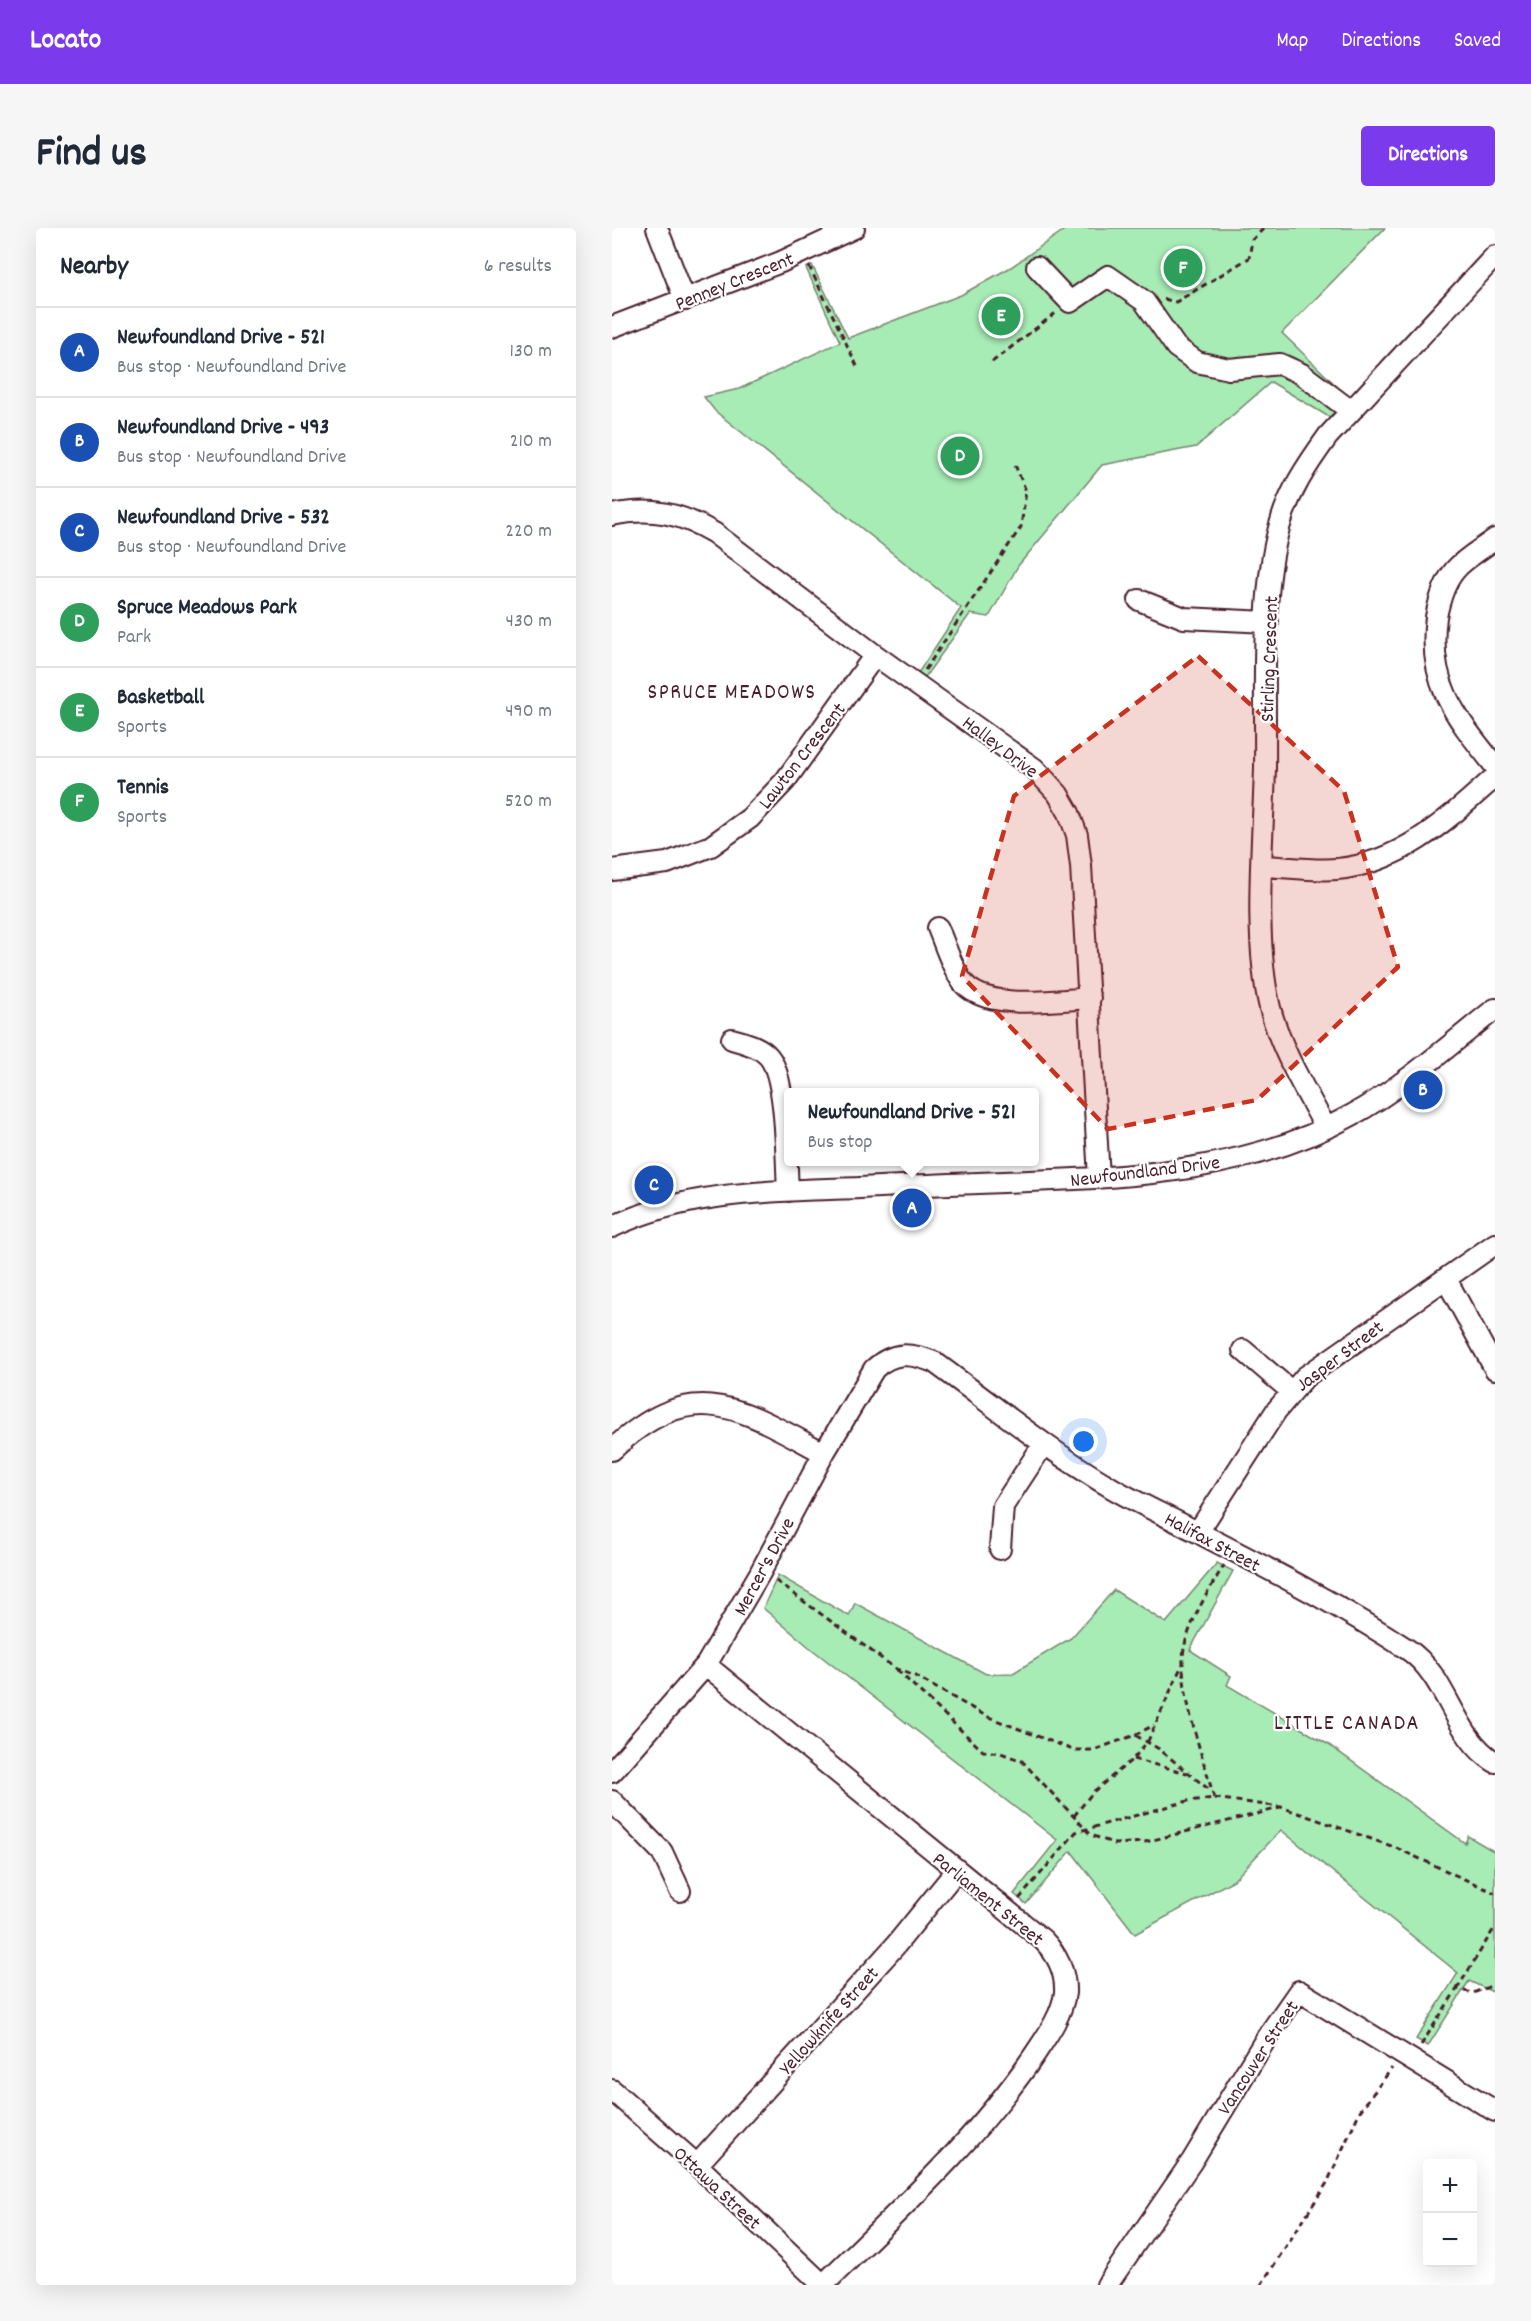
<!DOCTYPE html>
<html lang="en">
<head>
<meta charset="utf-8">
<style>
  :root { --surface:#fff; --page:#f6f6f7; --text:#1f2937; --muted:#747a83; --line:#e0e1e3; --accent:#7c3aed }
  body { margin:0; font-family:Dekko,sans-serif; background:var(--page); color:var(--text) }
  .controls { position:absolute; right:18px; bottom:18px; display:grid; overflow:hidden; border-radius:6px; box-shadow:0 6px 24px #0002 }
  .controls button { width:54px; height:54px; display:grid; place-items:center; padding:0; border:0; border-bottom:2px solid var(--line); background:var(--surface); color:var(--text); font:30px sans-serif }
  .you { position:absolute; left:472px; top:1214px; width:21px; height:21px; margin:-15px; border:4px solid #fff; border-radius:50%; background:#1a73e8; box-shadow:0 0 0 9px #1a73e833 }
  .badge { display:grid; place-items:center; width:39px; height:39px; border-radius:50%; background:var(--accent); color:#fff; font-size:20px; font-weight:700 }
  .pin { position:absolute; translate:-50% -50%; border:3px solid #fff; box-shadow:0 2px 6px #0006 }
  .popup { position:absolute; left:172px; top:860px; width:255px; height:78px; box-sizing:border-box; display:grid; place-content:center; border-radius:6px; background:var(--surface); filter:drop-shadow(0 2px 4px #0005); font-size:20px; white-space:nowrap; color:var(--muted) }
  .popup b { font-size:22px; color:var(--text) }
  .popup::after { content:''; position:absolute; left:50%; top:100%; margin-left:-12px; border:12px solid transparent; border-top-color:var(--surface) }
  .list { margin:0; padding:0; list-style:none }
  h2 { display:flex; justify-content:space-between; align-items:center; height:78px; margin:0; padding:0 24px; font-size:26px }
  h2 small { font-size:20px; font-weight:400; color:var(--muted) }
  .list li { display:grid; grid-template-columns:39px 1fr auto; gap:18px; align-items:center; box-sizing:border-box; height:90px; padding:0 24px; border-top:2px solid var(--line) }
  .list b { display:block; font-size:22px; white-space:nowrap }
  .list p { margin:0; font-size:20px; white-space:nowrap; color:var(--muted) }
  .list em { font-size:20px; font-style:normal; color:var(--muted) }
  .map { position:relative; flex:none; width:883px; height:2057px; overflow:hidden; border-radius:6px }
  header { display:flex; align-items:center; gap:36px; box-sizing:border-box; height:84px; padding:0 30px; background:var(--accent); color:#fff }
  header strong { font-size:28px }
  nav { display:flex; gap:33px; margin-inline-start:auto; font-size:21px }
  .intro { display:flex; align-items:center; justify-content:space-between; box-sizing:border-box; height:144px; padding:0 36px }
  h1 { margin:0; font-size:42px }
  .button { padding:15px 27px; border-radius:6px; background:var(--accent); color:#fff; font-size:21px; font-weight:700 }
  main { display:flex; gap:36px; padding:0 36px }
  aside { flex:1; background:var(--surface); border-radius:6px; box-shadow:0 6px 24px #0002 }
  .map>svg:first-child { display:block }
</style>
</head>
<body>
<header>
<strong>Locato</strong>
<nav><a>Map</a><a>Directions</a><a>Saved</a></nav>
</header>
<div class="intro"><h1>Find us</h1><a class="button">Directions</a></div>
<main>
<aside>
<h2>Nearby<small>6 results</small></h2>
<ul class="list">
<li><span class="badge" style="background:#1a4fb4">A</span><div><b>Newfoundland Drive - 521</b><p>Bus stop · Newfoundland Drive</p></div><em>130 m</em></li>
<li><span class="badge" style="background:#1a4fb4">B</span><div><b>Newfoundland Drive - 493</b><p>Bus stop · Newfoundland Drive</p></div><em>210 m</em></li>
<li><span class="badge" style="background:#1a4fb4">C</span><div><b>Newfoundland Drive - 532</b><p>Bus stop · Newfoundland Drive</p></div><em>220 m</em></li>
<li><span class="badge" style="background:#2e9e5b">D</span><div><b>Spruce Meadows Park</b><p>Park</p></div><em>430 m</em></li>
<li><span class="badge" style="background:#2e9e5b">E</span><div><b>Basketball</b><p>Sports</p></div><em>490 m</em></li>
<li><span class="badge" style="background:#2e9e5b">F</span><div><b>Tennis</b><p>Sports</p></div><em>520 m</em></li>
</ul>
</aside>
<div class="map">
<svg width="883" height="2057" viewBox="0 0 883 2057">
  <rect width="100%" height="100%" fill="#fff"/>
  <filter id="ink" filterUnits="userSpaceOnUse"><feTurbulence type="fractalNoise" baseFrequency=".0167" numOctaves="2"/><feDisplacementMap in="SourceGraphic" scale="12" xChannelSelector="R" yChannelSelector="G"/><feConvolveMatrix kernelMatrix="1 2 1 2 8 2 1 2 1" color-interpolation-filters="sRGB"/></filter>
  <g filter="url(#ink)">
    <path fill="#a7ebb5" stroke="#788570" stroke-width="1.5" d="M455,0H773L670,105L738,171L717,189L659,154L584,219L490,237L406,338L377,389L358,386L313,449L306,445L349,380L103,183L92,169L127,161L228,114L194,40L200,37L236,110L349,67L399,39Z
      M605,1335L621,1343L578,1422L619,1448L615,1457L717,1517L853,1615L856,1608L883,1624V1765L857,1753L816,1818L804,1811L846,1745L669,1602L622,1652L523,1706L459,1623L414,1676L402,1666L445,1612L197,1419L151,1380L166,1347L237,1388L243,1375L374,1446L401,1445L459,1410L502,1362L554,1395Z"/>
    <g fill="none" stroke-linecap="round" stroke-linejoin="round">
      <defs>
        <path id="minor" d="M45,0L73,72
          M425,39L458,74L496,48L532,73L564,119L585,134L617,141L668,136L690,146L739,183
          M0,99L169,34L242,0
          M0,287C40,279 68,285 102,305L263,427L423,541L446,566L457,585L465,607L469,638L487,950
          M883,311C870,321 853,330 843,342C832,355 827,373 824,389C815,456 844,489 883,538
          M527,372L572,390L656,394
          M651,638C675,639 701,643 725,641C790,635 837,590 883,549
          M0,642L55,635L99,618L138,590L173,553L263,427
          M326,700C333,717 339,737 349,752C370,784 443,772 478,770
          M120,811C133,815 148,818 157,829C175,851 174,933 176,963
          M714,900C693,862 669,822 658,780C641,710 651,614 653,540C654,465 648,371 667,300C676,265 695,237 716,208L883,28
          M0,999C76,962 166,963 248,960C304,957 361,955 417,953C527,949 641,942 740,887C791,859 837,817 883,781
          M834,1051L883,1141
          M631,1122L679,1163
          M0,1222C81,1146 128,1180 212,1225
          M586,1304L664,1183L693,1149L883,1016
          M388,1321L391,1278L431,1217
          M94,1437L431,1712C445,1726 454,1745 453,1765C450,1787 435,1808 423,1826C364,1913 285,1984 211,2057
          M0,1544L94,1437L148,1345L212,1225L262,1141C281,1123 299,1125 322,1134C381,1177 437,1223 500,1260C527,1276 557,1289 585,1304C655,1340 728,1377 795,1421C837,1449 841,1509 883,1534
          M0,1573L50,1624L68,1663
          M0,1862L85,1937L211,2057
          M85,1937L283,1718L344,1643
          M495,2057L580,1933L655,1809L687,1763L883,1883"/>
      </defs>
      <use href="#minor" stroke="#4a1f2b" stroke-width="24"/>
      <path stroke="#4a1f2b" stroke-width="3" stroke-dasharray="6 4.5" stroke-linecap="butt" d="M197,38L246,140
        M552,71L564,74L637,30L640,12L652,0
        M380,134L445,84
        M313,442L409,299L414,263L403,237
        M164,1353L284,1441L303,1448L374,1488L461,1522H482L523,1507L547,1521L600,1564
        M285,1442L371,1523L389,1525L410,1533L479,1607L503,1616L533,1614L668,1580
        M523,1507L542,1497
        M521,1531L575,1545
        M602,1570C592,1532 563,1454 573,1416C581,1387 597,1362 612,1337
        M462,1588L481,1564L521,1531L536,1513L570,1437
        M407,1671L464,1604L576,1573L602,1570L669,1579L782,1619L883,1665
        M845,1761L883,1699
        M809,1817L845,1761L861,1765L879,1758L883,1759
        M649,2057L715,1955L748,1883L780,1840"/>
      <use href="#minor" stroke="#fff" stroke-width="20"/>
    </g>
  </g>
  <path fill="#c8321e" fill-opacity="0.2" stroke="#c8321e" stroke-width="4.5" stroke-dasharray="12 8" stroke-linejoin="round" d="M586,428L732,563L786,739L645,872L496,901L350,748L402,568Z"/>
  <g text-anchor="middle" stroke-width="4.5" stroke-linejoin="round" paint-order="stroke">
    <g font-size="20" fill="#4a1f2b" stroke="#fff">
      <text transform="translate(122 52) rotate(-22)" y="7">Penney Crescent</text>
      <text transform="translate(656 431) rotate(-88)" y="7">Stirling Crescent</text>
      <text transform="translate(389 518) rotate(37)" y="7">Halley Drive</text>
      <text transform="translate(189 527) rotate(-52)" y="7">Lawton Crescent</text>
      <text transform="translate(533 942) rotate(-7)" y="7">Newfoundland Drive</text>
      <text transform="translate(727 1127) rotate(-37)" y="7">Jasper Street</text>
      <text transform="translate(601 1313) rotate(28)" y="7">Halifax Street</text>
      <text transform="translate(151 1338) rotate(-62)" y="7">Mercer's Drive</text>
      <text transform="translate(377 1670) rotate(39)" y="7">Parliament Street</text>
      <text transform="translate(216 1792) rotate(-48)" y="7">Yellowknife Street</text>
      <text transform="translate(645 1829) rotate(-57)" y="7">Vancouver Street</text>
      <text transform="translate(106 1959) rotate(43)" y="7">Ottawa Street</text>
    </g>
    <g font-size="22" letter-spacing="1.5" fill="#4a1f2b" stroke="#fff">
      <text x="120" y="470">SPRUCE MEADOWS</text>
      <text x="735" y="1501">LITTLE CANADA</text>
    </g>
  </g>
</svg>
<div class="controls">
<button>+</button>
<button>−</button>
</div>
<div class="you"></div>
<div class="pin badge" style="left:300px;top:980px;background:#1a4fb4">A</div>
<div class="popup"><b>Newfoundland Drive - 521</b>Bus stop</div>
<div class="pin badge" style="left:811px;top:862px;background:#1a4fb4">B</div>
<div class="pin badge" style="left:42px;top:957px;background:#1a4fb4">C</div>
<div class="pin badge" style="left:348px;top:228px;background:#2e9e5b">D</div>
<div class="pin badge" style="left:389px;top:88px;background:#2e9e5b">E</div>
<div class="pin badge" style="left:571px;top:40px;background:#2e9e5b">F</div>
</div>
</main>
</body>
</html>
